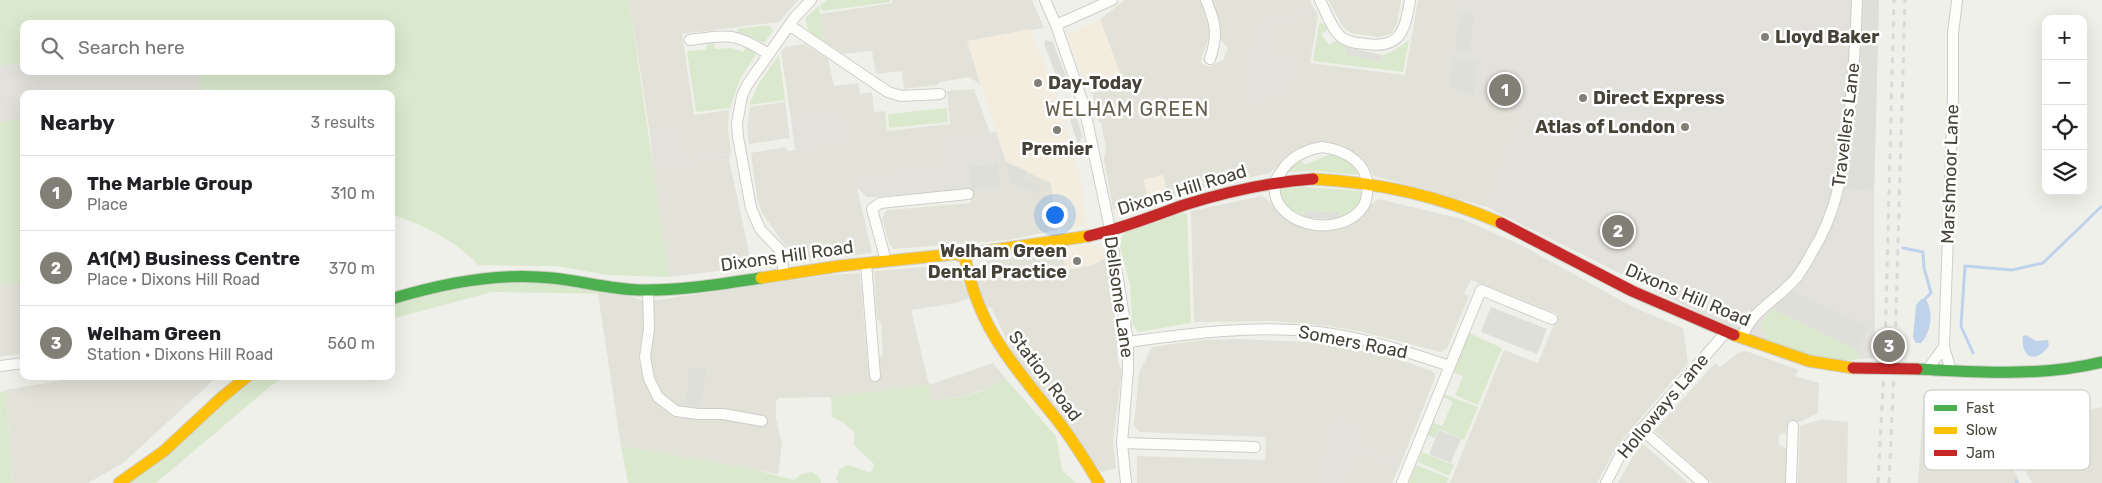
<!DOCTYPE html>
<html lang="en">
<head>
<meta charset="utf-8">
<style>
  :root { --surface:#fff; --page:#f2f2f2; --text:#202124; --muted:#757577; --line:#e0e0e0; --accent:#817f76 }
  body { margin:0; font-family:Rubik,sans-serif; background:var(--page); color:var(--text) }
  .controls { position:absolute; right:15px; top:15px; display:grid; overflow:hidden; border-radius:10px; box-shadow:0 5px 20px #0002 }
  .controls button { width:45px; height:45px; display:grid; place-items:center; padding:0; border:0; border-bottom:1px solid var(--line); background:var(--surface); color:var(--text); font:25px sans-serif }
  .you { position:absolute; left:1054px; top:214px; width:18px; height:18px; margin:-12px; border:4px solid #fff; border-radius:50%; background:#1a73e8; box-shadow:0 0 0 8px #1a73e833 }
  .badge { display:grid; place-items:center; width:32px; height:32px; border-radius:50%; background:var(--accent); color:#fff; font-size:16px; font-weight:700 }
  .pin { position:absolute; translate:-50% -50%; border:2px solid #fff; box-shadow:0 1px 5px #0006 }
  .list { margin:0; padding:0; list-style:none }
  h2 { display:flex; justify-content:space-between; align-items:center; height:65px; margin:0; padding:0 20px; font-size:21px }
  h2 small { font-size:16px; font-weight:400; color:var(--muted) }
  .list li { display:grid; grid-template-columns:32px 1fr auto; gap:15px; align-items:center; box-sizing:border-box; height:75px; padding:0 20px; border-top:1px solid var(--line) }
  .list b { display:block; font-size:19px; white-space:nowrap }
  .list p { margin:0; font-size:16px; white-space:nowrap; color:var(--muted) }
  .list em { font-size:16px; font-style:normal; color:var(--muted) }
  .icon { flex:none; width:28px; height:28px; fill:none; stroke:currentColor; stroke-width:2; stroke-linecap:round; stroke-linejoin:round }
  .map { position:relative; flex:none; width:2102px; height:483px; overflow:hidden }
  .search { position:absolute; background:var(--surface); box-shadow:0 5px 20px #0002; left:20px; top:20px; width:375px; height:55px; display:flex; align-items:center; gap:12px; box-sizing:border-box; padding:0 18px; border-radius:10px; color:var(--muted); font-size:19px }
  .panel { position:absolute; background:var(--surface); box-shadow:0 5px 20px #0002; left:20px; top:90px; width:375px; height:290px; border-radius:10px }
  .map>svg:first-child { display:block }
</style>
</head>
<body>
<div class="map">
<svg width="2102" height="483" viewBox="0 0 2102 483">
  <rect width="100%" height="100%" fill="#f0f0eb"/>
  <path fill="#e3e2d8" d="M629,0H798L779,22L682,34L694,115L729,110L728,129L731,153L683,160L678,130L650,133Z
    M892,0H1032L1044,28L967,41L981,85L969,77L940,82L937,85L904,89L902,71L876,74L872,51L844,54L824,41L820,14L892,3Z
    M1125,0H1199L1203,7L1209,30V38L1200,63L1209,67L1223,60L1228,48L1220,39L1218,22L1210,0H1310L1312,5L1292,16L1260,23L1249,62V101L1288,94L1278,55L1270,50L1266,44L1267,33L1273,26L1288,22L1315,9L1318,16L1310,63L1405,75L1418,0H1462L1448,87L1522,115L1487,207L1374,176L1356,153L1332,143L1307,145L1298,148L1270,173L1191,190L1169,200L1163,175L1144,180L1149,202L1113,209L1104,160L1106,147L1101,123L1098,121L1095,110L1091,81H1122L1100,19Z
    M1328,0H1401L1397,24L1392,33L1385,36L1378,37L1351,33L1343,27Z
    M804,44L828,59L834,86L858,83L860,94L872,92L874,112L885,111L887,131L950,124L947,91L974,89L990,133L944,138L947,168L855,179L872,253L811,261L790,252L762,213L757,198L751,153L784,147L788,151L847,142L840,112L791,119L781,52L785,47Z
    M785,102L790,138L749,144L747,128L750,107Z
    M729,159L752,267L669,277L653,167Z
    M1006,162L1051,183L1057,230L1008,240L894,249L890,245L882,219L885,212L888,210L971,203L968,166Z
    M1262,196L1274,205L1279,214L1306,228L1358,218L1367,207L1379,199L1462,219L1519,244L1633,307L1683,328L1688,363L1617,446L1597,483H1450L1504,350L1538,363L1558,314L1471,280L1464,294L1469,296L1447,348L1441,352L1363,332L1329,326L1274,321L1194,322L1191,211Z
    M1062,249L1066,270L1092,265L1106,258L1116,325L1118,363L1122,370L1113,441L1116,468L1101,472L1018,364L991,307L986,308L974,273L989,260Z
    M949,265L959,270L969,298L956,303L911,310L929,385L993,363L1005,378L996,386L964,396L931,401L928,385L831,397L778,398L776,402V419L782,443L778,474L621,446L598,294H622L641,300H657L829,275L860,273L869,378L878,377L877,361L883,355L881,323L877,319L874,271Z
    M24,282V353L0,357V284Z
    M1237,339L1309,342L1349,348L1390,357L1430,370L1435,374V378L1401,463L1356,445L1355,437L1335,419L1320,483H1137V456L1265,460L1266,437L1139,432L1134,425L1139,373L1152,347L1202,340Z
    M1746,351L1799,370L1795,376L1819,383L1818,413L1800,422L1788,421L1786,433L1779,435V444L1786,449L1787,453L1786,483H1712L1654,431L1715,363L1720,367L1738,353Z
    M86,376H218L122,464L88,483H12L6,390Z
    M1964,391L1983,407L2020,483H1918L1924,394Z
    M2102,407V483H2032L2002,429Z
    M1822,419L1848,422L1847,483H1798L1800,426Z
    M1643,444L1688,483H1618L1632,458Z
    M1355,450L1399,467L1392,483H1342Z"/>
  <path fill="#f2eddf" d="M1100,19L1123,81L1084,82L1067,35Z
    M1031,29L1057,98L1081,179L1087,226L1057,230L1051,183L1006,162L967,41Z
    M1163,175L1169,200L1127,215L1117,216L1114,214L1113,209L1148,202L1144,179Z
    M1089,244L1102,247L1106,258L1092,265L1066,270L1062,249Z"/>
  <path fill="#e3e1dc" d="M1462,0H1879L1874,191L1875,358L1837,361L1798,353L1724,325L1487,207L1522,115L1448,87Z
    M1312,5L1315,9L1288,22L1273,26L1267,33L1266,44L1270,50L1278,55L1293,58L1288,94L1249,102V62L1260,23L1292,16Z
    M24,64V71H199L201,89L172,94H24V118L0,122V65Z
    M840,112L847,142L795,150L791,119Z
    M678,129L683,160L731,153L729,159L653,167L650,133Z
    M996,132L1006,162L968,166L970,189L874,197H867L857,188L854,179L947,168L944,138Z
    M1334,419L1356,424V445L1401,463L1399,467L1355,450L1342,483H1320Z"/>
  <path fill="#dae9cd" d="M0,0H629L669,277L608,275L557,266L478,265C456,240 422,225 391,214V94H225L222,90L203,89L209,94H172L201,89L199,71H391V24H24V64L0,65Z
    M828,0H890L891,2L822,11L820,5Z
    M819,6L824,41C813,34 805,31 806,17Z
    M1321,22L1328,29L1321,34L1329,45L1336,41L1346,47L1345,54L1381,62L1382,55L1392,52L1409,40L1403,72L1313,61L1319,24Z
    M768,25L771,27L773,31L764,43L738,32L737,29Z
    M713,41L715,49L732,48L743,52L747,45L757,53L740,79L730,108L696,112L687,51L706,50L708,42Z
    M779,55L785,100L749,105L759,83Z
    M947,108L948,122L889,128L888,114Z
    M24,118V282L0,284V122Z
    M1333,153L1348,160L1361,173L1359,175L1315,171L1287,172L1288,169L1302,159L1304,165Z
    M1306,187L1362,191L1363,199L1354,213L1338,219V212L1304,211L1303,220L1279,199L1280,189Z
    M1182,213L1187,214L1191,323L1138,332L1132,324L1130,284L1120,247L1122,236L1126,232Z
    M539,281L622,294L492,292L391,319V305L438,289Z
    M1772,309L1858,350L1860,359C1825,362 1800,354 1768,341L1761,328L1764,319Z
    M1469,333L1502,348L1478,405L1455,395L1463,376L1453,372Z
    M259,376H286L272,385L156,483H124Z
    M1005,378L1056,436L1062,470L1076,483H838L836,477L840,469L848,465L871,473L874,464L854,445L855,433L844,423L832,417L831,397L929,385L931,401C956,398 985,395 1005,378Z
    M6,390L12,483H0V393Z
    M1444,394L1478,407L1464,440L1439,429L1435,438L1427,435L1432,422L1442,426L1453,402L1443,397Z
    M621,446L752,469L794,480L801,474L811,472L819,476L821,483H628Z
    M1422,452L1454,465L1449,476L1418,462Z
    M1416,465L1449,478L1447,483H1409Z"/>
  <path fill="#dfdfda" d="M1864,0H1879L1874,191L1845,189L1851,163L1864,35Z
    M1460,13L1474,15L1469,52L1454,50Z
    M1046,40L1053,42L1068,82L1066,85L1058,81L1044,43Z
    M1346,47L1382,55L1381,62L1345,54Z
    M1453,58L1477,62L1474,97L1448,87Z
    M1065,97L1071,99L1083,139L1080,138L1085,153L1082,158L1064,100Z
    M1006,162L1027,171L1023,179L1043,188L1037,194L1011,183Z
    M998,163L1000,187L971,189L969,166Z
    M1304,211L1339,212L1338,219L1304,218Z
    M1791,290L1869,327L1858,350L1772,309Z
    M1491,307L1547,329L1537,354L1481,332Z
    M687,367L707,368L701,407L684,403L689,384Z
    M1439,430L1461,439L1451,463L1429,454Z"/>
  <path fill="#bed3eb" d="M1921,299L1926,300C1934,312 1931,333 1921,343H1916L1913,338L1916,305Z
    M2026,335L2036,341L2048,340L2049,346C2036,364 2020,358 2023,336Z"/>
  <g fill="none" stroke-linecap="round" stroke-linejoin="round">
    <path stroke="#bed3eb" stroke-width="3" d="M1903,248L1923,252L1924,268L1931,293L1924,300
      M1973,353L1961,326L1965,266L2012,270L2043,263L2102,206
      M2016,481L2017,483"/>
    <defs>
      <path id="street" d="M1045,0L1056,25L1084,106L1110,229L1128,342V371L1122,443L1126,483
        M1206,0C1216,23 1218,36 1210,59
        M1320,0C1326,12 1331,28 1341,37C1348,43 1358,43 1366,44C1402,49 1405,29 1410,0
        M789,25L888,92L901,96L940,94
        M1056,25L1112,0
        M690,40C727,35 735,32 768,54
        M1322,147C1347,150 1371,165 1367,193C1367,198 1366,202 1363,207C1339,241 1268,225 1275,182C1276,178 1281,173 1283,169C1292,156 1306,150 1322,147Z
        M886,261L872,209L880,203L968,194
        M866,263L875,376
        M784,273L780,250L760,229L751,208L738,137L737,123L742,96L747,85L795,17L811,0
        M648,290L649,329L645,357L649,379L658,397L676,411L698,414H723L762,421
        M1742,338C1751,310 1779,299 1797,277C1802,270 1807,262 1811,254C1838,212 1844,166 1849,117C1853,78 1856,39 1857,0
        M1128,342C1192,333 1254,325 1318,332C1363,337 1407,352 1450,366
        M0,366L24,363
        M1927,370L1944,347
        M1951,371L1944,347L1953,96V34L1957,0
        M1641,429L1703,483
        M1122,443L1255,447
        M1402,483L1481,290L1552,319
        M1606,483L1622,452L1726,332
        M1791,483L1793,426"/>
      <path id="fast" d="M391,299C443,283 498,272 552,278C581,281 610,289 639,290C680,291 721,284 761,278
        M1917,369C1980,372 2041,377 2102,362"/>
      <path id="slow" d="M1313,179C1377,182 1442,197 1501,223
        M965,257C978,330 1017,369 1061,425C1075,444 1087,463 1099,483
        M761,278L839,266L955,254L965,257L973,253L1089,236
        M1734,335L1809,361L1853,368
        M119,483L164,451L221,398L248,376"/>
      <path id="jam" d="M1501,223L1632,291L1734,335
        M1089,236C1121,229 1153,216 1184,205C1226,192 1268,182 1313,179"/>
    </defs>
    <use href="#street" stroke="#cecdc8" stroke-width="12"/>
    <use href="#fast" stroke="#cecdc2" stroke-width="13"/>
    <use href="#slow" stroke="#cecdc2" stroke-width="13"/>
    <use href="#jam" stroke="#cecdc2" stroke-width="13"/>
    <use href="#street" stroke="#fdfdfc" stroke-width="10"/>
    <use href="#fast" stroke="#4caf50" stroke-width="11"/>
    <use href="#slow" stroke="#ffc107" stroke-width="11"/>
    <use href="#jam" stroke="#c62828" stroke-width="11"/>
    <path stroke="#d9d9d8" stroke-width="3" stroke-dasharray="6 6" stroke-linecap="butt" d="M1878,483L1885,348L1894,0
      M1889,483L1895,349L1905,0"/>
    <defs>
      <path id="jam-bridge" d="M1853,368L1917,369"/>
    </defs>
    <use href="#jam-bridge" stroke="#cecdc2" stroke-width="13" stroke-linecap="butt"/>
    <use href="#jam-bridge" stroke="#c62828" stroke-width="11"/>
  </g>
  <g fill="#817f76" stroke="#fff" stroke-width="2">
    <circle cx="1765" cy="37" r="5"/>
    <circle cx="1038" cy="83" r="5"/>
    <circle cx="1583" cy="98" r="5"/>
    <circle cx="1685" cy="127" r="5"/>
    <circle cx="1057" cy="130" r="5"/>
    <circle cx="1077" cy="261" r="5"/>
  </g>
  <g text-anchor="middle" stroke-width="5" stroke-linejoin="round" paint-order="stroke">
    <g font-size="18" font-weight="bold" fill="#454237" stroke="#fff" text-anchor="start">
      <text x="1775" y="43">Lloyd Baker</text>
      <text x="1048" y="89">Day-Today</text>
      <text x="1593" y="104">Direct Express</text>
      <text x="1675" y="133" text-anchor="end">Atlas of London</text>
      <text x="1057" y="155" text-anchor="middle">Premier</text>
      <text x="1067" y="257" text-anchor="end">Welham Green<tspan x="1067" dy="21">Dental Practice</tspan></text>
    </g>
    <g font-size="18" fill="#454237" stroke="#fff">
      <text transform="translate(1846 125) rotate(-83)" y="6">Travellers Lane</text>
      <text transform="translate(1950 174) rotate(-88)" y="6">Marshmoor Lane</text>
      <text transform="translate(1182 190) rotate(-17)" y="6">Dixons Hill Road</text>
      <text transform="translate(787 256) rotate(-8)" y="6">Dixons Hill Road</text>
      <text transform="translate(1688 295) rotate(23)" y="6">Dixons Hill Road</text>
      <text transform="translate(1119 297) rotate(82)" y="6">Dellsome Lane</text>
      <text transform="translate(1353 342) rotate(11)" y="6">Somers Road</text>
      <text transform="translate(1045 376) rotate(53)" y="6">Station Road</text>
      <text transform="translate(1663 406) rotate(-50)" y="6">Holloways Lane</text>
    </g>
    <g font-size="20" letter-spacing="1" fill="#67614f" stroke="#fff">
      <text x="1127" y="116">WELHAM GREEN</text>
    </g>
  </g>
  <rect x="1924" y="390" width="166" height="80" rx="8" fill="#fff" stroke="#c7c6c3" stroke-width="1"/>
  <rect x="1934" y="405" width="23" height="6" fill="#4caf50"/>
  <rect x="1934" y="427" width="23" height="7" fill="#ffc107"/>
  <rect x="1934" y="450" width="23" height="6" fill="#c62828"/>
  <g font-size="14" fill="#454237">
    <text x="1966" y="413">Fast</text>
    <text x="1966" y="435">Slow</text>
    <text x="1966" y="458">Jam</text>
  </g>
</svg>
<div class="controls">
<button>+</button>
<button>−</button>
<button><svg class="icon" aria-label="locate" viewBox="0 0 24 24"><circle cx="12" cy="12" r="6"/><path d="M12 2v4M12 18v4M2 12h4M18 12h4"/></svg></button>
<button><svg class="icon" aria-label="layers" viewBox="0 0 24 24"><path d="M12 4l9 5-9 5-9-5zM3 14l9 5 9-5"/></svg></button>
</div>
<div class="you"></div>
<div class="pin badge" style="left:1505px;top:90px">1</div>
<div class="pin badge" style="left:1618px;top:231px">2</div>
<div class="pin badge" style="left:1889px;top:346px">3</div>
<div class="search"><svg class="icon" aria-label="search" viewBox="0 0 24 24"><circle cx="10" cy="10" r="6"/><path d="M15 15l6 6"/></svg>Search here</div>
<section class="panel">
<h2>Nearby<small>3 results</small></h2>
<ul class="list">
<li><span class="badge">1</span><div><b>The Marble Group</b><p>Place</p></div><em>310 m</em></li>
<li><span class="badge">2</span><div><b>A1(M) Business Centre</b><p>Place · Dixons Hill Road</p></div><em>370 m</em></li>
<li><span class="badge">3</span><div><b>Welham Green</b><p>Station · Dixons Hill Road</p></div><em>560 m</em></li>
</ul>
</section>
</div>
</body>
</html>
